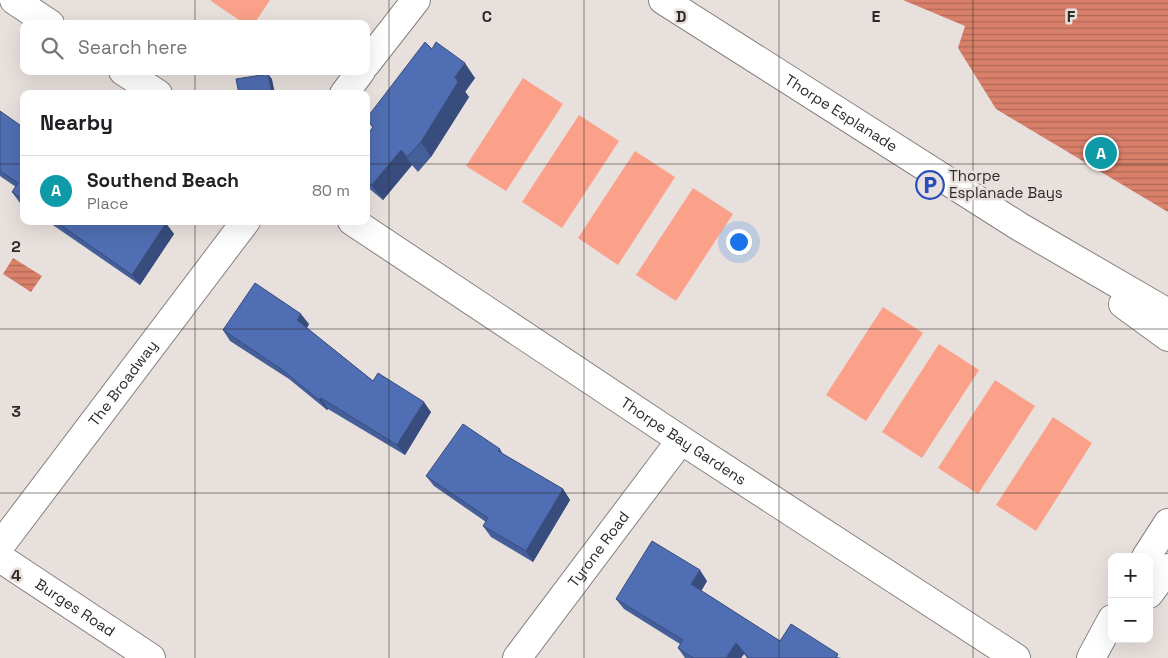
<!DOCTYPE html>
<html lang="en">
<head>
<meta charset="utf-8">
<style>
  :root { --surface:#fff; --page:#f6f6f6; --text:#202124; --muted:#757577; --line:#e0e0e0; --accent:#ea580c }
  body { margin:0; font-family:"Space Grotesk",sans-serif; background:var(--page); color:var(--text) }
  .controls { position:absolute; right:15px; bottom:15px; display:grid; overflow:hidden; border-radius:10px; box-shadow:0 5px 20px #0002 }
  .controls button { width:45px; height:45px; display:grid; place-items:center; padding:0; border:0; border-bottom:1px solid var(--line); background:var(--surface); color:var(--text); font:25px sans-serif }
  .you { position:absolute; left:738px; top:241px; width:18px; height:18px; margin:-12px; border:4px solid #fff; border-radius:50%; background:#1a73e8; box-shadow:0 0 0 8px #1a73e833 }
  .badge { display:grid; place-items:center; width:32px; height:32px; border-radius:50%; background:var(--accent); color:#fff; font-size:16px; font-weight:700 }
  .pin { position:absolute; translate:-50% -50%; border:2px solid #fff; box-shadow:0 1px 5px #0006 }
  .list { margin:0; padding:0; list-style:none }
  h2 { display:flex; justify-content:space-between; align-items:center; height:65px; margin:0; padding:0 20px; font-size:21px }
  h2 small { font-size:16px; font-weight:400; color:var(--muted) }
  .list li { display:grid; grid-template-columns:32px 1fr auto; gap:15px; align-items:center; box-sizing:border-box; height:70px; padding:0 20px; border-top:1px solid var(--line) }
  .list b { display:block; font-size:19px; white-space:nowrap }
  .list p { margin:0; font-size:16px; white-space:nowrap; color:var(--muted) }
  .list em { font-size:16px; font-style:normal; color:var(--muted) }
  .icon { flex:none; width:28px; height:28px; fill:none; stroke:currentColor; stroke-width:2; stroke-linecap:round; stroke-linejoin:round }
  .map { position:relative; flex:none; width:1168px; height:658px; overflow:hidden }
  .search { position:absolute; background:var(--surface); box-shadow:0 5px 20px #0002; left:20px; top:20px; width:350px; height:55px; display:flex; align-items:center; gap:12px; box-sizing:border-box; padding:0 18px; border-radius:10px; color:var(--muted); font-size:19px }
  .panel { position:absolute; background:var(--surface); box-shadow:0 5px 20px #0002; left:20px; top:90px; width:350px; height:135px; border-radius:10px }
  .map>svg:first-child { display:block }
</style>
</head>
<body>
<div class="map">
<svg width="1168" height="658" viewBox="0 0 1168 658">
  <defs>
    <pattern id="water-rules" width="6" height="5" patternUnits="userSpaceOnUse" patternTransform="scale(1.25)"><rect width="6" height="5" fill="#d88069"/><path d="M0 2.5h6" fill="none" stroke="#b06957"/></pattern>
  </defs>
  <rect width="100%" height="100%" fill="#e8e0dd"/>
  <path fill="#fba189" d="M211,0H270L254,24H245L211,1Z
    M523,78L563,104L506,191L466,166Z
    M579,115L619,141L562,228L522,202Z
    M635,151L675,177L618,265L578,238Z
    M693,188L733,214L676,301L636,275Z
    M883,307L923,333L866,421L826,395Z
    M939,344L979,370L922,458L882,432Z
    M995,380L1035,406L978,494L938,468Z
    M1053,417L1092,443L1036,531L996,505Z"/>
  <path fill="url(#water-rules)" d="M903,0H1168V212L996,109L958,48L965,26Z
    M13,258L42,276L31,292L3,274Z"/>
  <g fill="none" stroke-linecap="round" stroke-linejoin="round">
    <defs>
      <g id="minor">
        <path d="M14,0L50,24"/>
        <path d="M366,64L416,0"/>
        <path d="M123,71L158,94"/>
        <path d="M344,94L361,71"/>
        <path id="s1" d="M352,221L681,440L1016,658"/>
        <path id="s2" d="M0,546L246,221"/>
        <path d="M1146,557L1168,523"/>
        <path id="s3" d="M0,558L151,658"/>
        <path d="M1149,594L1168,568"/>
        <path id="s4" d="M517,658L681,440"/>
        <path d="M1091,658L1112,619"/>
      </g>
      <g id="major">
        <path id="s5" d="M663,0L1020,227L1168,313"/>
        <path d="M1123,304L1168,337"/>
      </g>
    </defs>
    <use href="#minor" stroke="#88807e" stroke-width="30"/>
    <use href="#major" stroke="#88807e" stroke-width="30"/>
    <use href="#minor" stroke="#fff" stroke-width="28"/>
    <use href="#major" stroke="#fff" stroke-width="28"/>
  </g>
  <path fill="#455f9a" d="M432,49L475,78L465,92L469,97L431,157L418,172L412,165L383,200L366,186V137L373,128L366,119Z
    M0,111L24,128V206L20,203L12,192L16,187L0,176Z
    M47,221H163L174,234L140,285Z
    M309,324L307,328L373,381L431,412L405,455L328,409L327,410L289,379L230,341L223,330Z
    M500,449L503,454L563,489L570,500L533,562L491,537L483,526L486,522L434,486L426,476Z
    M707,581L701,591L780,641L841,658H747L744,654L741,658H685L678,648L680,644L624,609L616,599Z"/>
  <path fill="#384d7d" d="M465,63L475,78L465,92L455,77Z
    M268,74L272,79L275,94H272Z
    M458,82L469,97L431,157L421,142Z
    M401,150L412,165L383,200L372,185Z
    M166,223L174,234L140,285L132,275Z
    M301,314L309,324L305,331L297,320Z
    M321,398L328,409L327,410L319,400Z
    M424,402L431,412L405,455L397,445Z
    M563,489L570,500L533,562L526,551Z
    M700,570L707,581L699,595L691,584Z
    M736,643L744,654L741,658H726Z"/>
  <path fill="#506eb3" stroke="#384d7d" d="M425,42L432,49L436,42L465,63L455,77L458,82L421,142L407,157L401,150L372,185L366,180V137L373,127L366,119Z
    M268,74L272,94H239L236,79Z
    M0,111L24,128V200L12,192L18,183L0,171Z
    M55,221H163L166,223L132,275Z
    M255,283L301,314L297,320L373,381L378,373L424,402L397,445L321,398L319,400L281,369L223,330Z
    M463,424L500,449L498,451L563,489L526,551L483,526L488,518L426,476Z
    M652,541L700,570L691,584L780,641L791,624L838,654L836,658H749L736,643L726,658H693L678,648L683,640L616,599Z"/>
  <path fill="none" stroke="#2e2b2a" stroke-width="1" stroke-opacity="0.55" d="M195,0V24M389,0V658M584,0V658M779,0V658M973,0V658M195,71V94M0,164H24M366,164H1168M195,221V658M0,329H1168M0,493H1168"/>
  <defs>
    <symbol id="parking-ring" viewBox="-11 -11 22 22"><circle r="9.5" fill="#e8e0dd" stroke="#284ebd" stroke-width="1.5"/><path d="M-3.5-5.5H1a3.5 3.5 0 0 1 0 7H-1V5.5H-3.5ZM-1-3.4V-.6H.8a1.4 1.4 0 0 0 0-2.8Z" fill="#284ebd"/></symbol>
  </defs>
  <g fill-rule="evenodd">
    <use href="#parking-ring" x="914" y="169" width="32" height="32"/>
  </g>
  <g text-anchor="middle" stroke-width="5" stroke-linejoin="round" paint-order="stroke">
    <g font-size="15" fill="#2e2b2a" stroke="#e8e0dd">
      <text dy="5" stroke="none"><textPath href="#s5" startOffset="211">Thorpe Esplanade</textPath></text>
      <text dy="5" stroke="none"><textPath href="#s2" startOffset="204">The Broadway</textPath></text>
      <text dy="5" stroke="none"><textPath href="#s1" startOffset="398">Thorpe Bay Gardens</textPath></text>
      <text dy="5" stroke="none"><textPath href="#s4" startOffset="136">Tyrone Road</textPath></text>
      <text dy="5" stroke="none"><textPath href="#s3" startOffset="90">Burges Road</textPath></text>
    </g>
    <g font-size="15" fill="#2e2b2a" stroke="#e8e0dd" text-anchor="start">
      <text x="949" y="181">Thorpe<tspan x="949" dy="17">Esplanade Bays</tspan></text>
    </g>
  </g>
  <g font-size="16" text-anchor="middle" font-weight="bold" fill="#2e2b2a" stroke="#e8e0dd" stroke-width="5" stroke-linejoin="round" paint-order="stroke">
    <text x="487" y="22">C</text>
    <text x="681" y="22">D</text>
    <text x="876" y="22">E</text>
    <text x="1071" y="22">F</text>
    <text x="16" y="252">2</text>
    <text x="16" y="417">3</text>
    <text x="16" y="581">4</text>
  </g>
</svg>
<div class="controls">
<button>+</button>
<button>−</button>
</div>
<div class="you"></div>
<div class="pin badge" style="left:1101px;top:153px;background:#0f9aa8">A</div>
<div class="search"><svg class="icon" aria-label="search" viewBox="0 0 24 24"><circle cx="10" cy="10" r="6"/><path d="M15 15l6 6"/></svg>Search here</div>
<section class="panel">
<h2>Nearby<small></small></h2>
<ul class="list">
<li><span class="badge" style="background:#0f9aa8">A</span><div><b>Southend Beach</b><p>Place</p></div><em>80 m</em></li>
</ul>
</section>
</div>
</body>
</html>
